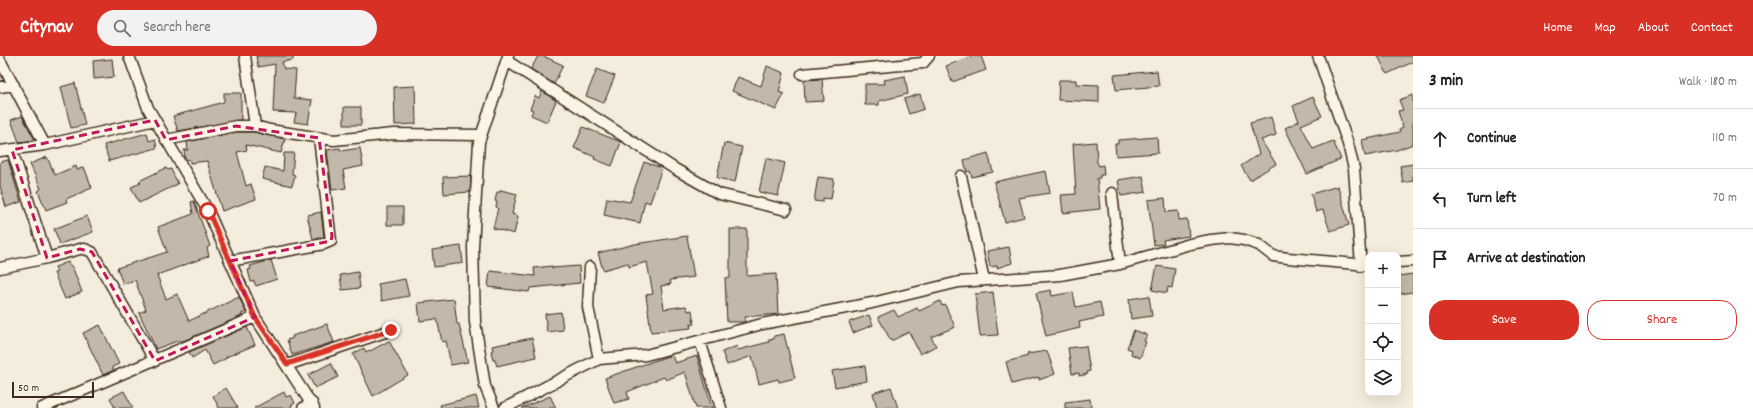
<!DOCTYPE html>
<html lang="en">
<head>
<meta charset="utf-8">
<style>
  :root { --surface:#fff; --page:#f2f2f2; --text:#202124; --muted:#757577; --line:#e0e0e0; --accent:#d93025 }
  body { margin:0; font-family:Dekko,sans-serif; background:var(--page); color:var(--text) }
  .controls { position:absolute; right:12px; bottom:12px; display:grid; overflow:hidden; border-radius:8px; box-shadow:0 4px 16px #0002 }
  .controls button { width:36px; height:36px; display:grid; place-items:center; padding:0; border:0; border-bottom:1px solid var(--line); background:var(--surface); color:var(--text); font:20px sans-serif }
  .scale { position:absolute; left:12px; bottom:10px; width:82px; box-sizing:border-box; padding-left:4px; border:2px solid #3b2a1e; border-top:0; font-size:11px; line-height:14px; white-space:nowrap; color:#3b2a1e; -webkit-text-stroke:3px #fcf5e5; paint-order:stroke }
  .stop { position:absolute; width:12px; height:12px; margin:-9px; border:3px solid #d93025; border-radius:50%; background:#fff }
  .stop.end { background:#d93025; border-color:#fff; box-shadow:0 1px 4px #0008 }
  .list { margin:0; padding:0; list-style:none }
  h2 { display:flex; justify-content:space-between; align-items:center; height:52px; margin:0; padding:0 16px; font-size:17px }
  h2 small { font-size:13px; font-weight:400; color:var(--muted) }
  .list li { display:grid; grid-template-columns:26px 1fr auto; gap:12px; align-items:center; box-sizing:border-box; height:60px; padding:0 16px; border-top:1px solid var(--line) }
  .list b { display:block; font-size:15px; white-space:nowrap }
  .list em { font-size:13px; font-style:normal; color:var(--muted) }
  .actions { display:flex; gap:8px; padding:12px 16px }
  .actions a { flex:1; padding:9px 0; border:1px solid var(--accent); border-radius:16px; text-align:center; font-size:14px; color:var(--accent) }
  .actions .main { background:var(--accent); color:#fff }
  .icon { flex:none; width:22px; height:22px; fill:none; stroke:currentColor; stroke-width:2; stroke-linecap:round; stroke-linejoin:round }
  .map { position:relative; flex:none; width:1413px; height:352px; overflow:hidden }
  header { display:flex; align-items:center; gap:24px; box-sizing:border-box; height:56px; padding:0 20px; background:var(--accent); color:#fff }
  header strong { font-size:19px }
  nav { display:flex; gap:22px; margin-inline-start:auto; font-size:14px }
  .search { width:280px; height:36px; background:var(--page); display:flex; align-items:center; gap:10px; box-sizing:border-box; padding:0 14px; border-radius:22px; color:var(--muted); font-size:15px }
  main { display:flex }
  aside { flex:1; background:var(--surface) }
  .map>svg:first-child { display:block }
</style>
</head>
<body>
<header>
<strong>Citynav</strong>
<div class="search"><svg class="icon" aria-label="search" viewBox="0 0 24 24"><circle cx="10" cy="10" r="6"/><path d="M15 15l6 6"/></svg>Search here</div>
<nav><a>Home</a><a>Map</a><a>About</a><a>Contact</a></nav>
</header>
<main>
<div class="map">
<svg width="1413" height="352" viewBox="0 0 1413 352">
  <rect width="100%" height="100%" fill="#f4eddd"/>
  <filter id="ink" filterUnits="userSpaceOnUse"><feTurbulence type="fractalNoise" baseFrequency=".025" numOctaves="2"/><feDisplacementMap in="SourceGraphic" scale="8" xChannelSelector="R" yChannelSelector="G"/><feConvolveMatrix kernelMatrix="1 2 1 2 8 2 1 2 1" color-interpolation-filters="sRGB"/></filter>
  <g filter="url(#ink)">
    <path fill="#c3b9aa" stroke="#3b2a1e" d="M256,0H293V4L282,6L284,13L296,14L294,42L312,44L308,68L294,66L296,57L273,56L275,8L258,11Z
      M538,0H543L563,9L554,28L531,13Z
      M972,0H981L986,14L952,26L946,10Z
      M1378,0H1413V6L1387,18Z
      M112,3L114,21L94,23L93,5Z
      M767,10L784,17L779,36L784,38L776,54L732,35L738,21L761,30Z
      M597,13L615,20L604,47L586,40Z
      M1157,15L1159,30L1116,34L1114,19Z
      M905,20L908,38L879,45V49H865V28H885L884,24Z
      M822,23L824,45L805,46L804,24Z
      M1059,24H1076V28L1099,29V46L1058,44Z
      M75,27L85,69L71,72L61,31Z
      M415,30L416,68L395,69L394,31Z
      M542,35L556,45L547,66L531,59L533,54L530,53L535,40L539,42Z
      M224,37H241V64L178,75L173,60L224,46Z
      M920,38L924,53L909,58L904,43Z
      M1413,39V88L1397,94L1365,100L1362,84L1400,76L1399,74L1403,72L1398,55L1403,54L1399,44Z
      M1313,41L1322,60L1301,69L1313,93L1333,85L1341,103L1307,118L1285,72L1299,65L1293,50Z
      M344,51H361V69H344Z
      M22,60L35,84L19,86L11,64Z
      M1271,61L1276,79L1261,84L1276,108L1250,124L1241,110L1259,98L1250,67Z
      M583,71L621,86L612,110L594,103L595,101L574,92Z
      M237,76H254L285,83L281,97L246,89L247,94L237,96L246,130L251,128L256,143L222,155L207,105L190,107V104L185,103L184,94H188L187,86Z
      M147,77L149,85L155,83L157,92L109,105L104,89Z
      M1157,81L1158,97L1116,100L1115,88H1118V84Z
      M1096,86L1097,106L1099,110L1103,109L1104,119H1100V122H1097L1100,153L1063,157L1061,139L1076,138L1073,88Z
      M724,87L742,91L735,126L717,122Z
      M340,92L341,95L360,92L363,110L343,114L346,132L332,134L327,94Z
      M284,97H294L292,118L295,119L292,130L262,123L265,111L283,115Z
      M988,97L993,116L972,121L970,115L967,116L964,104Z
      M47,101L55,119L76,110L77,114L84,111L92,132L66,143L67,146L46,154L38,135L41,133L30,108Z
      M766,102L785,107L778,140L759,136Z
      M8,104L21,146L6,151L0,130V106Z
      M644,106L662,112L650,147L645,145L640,167L604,159L607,142L630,146Z
      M1413,108V125L1403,127L1400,110Z
      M166,112L168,114L171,113L178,128L139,147L131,131L141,127L139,125Z
      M1046,115L1050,137L1019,142L1024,161L1005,166L994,126Z
      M471,120L470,136L444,138L443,121Z
      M1143,120L1146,136L1121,140L1118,124Z
      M818,121L834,123L831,143L823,142V146L814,145Z
      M1338,130L1349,169L1330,175L1323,154L1316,156L1311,138Z
      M501,134L517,138L512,158L518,160L514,178L493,172L498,152L496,151L497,146L495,145L497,136H500Z
      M1165,142L1166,156L1178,155L1179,164L1187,163L1189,180L1163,184L1164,188L1154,189L1148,144Z
      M194,145L210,190L207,192L209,200L157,219L166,243L177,238L189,265L239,241L246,256L241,258L242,260L183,285H177L156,293L139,257L146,254L135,224L123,228L117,212L167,196L158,171L193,158L191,146Z
      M387,151H403V169H387Z
      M321,156L324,181L313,183L307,159Z
      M87,160L93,176L60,188L54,173Z
      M730,173H747V220L776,218L778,258L745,261V266H727L725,222H730Z
      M687,180L694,221L670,224L671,228L661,230L664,253L686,250L688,255L692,254L694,268L690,269L691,272L651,276L646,239L653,238L647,206L629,211L628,207L603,214L598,197L635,188Z
      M461,190L463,207L434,211L432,194Z
      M1009,191L1012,207L997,212V210L990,211L987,195Z
      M271,204L277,223L256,230L254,225L251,226L248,214L251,213L250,210Z
      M68,206L70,210H72L82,236L65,243L54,217L57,216L55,211Z
      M552,210V212L579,210L580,227L530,232L529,236L488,231L490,215L535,220L534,212Z
      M1157,210L1175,213L1172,232L1168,231L1167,237L1152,234Z
      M358,216L360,232L342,234L340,219Z
      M1413,218V236L1400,238L1398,220Z
      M405,223L409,240L382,245L378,228Z
      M1051,234L1052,240L1073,236L1076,251L1100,246L1103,261L1079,266L1080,272L1046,280L1036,237Z
      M993,236L998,279L980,280L975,238Z
      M1149,240L1152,260L1131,263L1129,243Z
      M454,243L457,268H459L468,306L451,309L446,285L442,286L437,263L420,265L418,247Z
      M940,245L942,250L945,249L955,271L931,281L936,290L920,298L909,276L891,285L878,261L894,254L898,261L917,252L919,255Z
      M561,256L563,274L547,276L545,258Z
      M869,259L873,269L853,277L849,266Z
      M327,268L334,286L292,299L287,284L293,282L292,280Z
      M100,269L119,308L112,311L114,314L103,319L83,277Z
      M247,271L255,289L226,301L227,302L213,309L205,294L192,302L189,296Z
      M1134,274L1147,279L1144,285L1146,286L1140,302L1131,298L1132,294L1127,292Z
      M784,278L795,322L779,326L778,323L759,328L752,300L727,309L722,296L737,290L738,294L769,286L768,284L774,283V280Z
      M532,282L536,301L497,310L495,304H493L491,295L493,294L492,290Z
      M389,285L408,319L373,340L353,298L364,292L366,296L369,294L370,295Z
      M1086,290L1090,315L1087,316L1088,318L1079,320V317L1072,318L1068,292Z
      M1047,295L1055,318L1039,324V321L1012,328L1006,306L1028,300L1027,298Z
      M668,300L669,301L672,300L675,307L697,300L712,352H696L685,316L666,324L664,321L627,336L629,343L614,347L605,322Z
      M331,307L338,321L315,332L308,319Z
      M865,310L867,325L835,331L832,315Z
      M891,331L898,352H877L873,337Z
      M226,332L238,352H219L213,340Z
      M124,335L133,352H115L110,342Z
      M284,336L286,341L291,339L295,347L291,349L292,352H254Z
      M476,340L479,352H441L440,349Z
      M550,340L556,352H522Z
      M1090,343L1091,352H1065V346Z"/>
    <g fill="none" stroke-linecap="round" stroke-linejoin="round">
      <defs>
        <path id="street" d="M129,0L148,52L208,155L255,261L314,352
          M245,0L255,70
          M1318,0L1348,88L1354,113L1361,210
          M0,4L45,89L155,64
          M507,5L675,113L719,138L786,154
          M802,18L923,7L929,0
          M0,31L14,29
          M166,84L236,70H255L270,74L334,84L393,78L481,79
          M12,94L47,202L80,193H85L92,196L155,305
          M0,95L45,89
          M961,120L984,224
          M1112,137L1120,208
          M230,205L324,188L331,185L319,82
          M1398,206L1413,205
          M590,211L588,251L599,303
          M0,212L47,202
          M700,285L721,352
          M287,309L391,274
          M42,352L255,261
          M303,352L312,347
          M494,352L485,330L475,266L473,191L479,86L508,0
          M505,352L599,303L646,299L762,268L872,247L959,226L1060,219L1120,208L1190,188L1211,184L1230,182L1244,184L1259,189L1273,200L1288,202L1368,209"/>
      </defs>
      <use href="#street" stroke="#3b2a1e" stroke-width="13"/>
      <use href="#street" stroke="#fcf5e5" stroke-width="10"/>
    </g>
  </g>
  <g fill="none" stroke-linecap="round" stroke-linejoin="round" filter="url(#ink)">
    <path stroke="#d93025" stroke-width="5" d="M208,155L255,261L287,308L391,274"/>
  </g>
  <path fill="none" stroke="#c2185b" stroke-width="3" stroke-dasharray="8 5" stroke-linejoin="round" d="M155,64L166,84L236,70L319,82L332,180L331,185L230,205L255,261L155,305L92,196L80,193L47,202L12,94Z"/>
</svg>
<div class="controls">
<button>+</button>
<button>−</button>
<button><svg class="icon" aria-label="locate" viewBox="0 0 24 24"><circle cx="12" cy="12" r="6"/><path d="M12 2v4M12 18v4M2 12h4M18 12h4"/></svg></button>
<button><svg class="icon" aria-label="layers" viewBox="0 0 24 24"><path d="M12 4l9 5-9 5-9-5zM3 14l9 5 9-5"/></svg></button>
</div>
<div class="scale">50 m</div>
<div class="stop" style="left:208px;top:155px"></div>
<div class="stop end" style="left:391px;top:274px"></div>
</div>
<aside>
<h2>3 min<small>Walk · 180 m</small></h2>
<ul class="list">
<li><svg class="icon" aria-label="ahead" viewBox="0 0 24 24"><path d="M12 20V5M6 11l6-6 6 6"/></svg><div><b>Continue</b></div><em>110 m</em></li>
<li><svg class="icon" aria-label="left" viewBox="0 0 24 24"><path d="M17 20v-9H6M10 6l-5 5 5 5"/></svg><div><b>Turn left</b></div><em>70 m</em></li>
<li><svg class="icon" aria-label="arrive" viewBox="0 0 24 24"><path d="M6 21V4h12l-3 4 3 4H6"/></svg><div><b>Arrive at destination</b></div></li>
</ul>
<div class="actions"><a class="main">Save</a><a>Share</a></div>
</aside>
</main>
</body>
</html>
